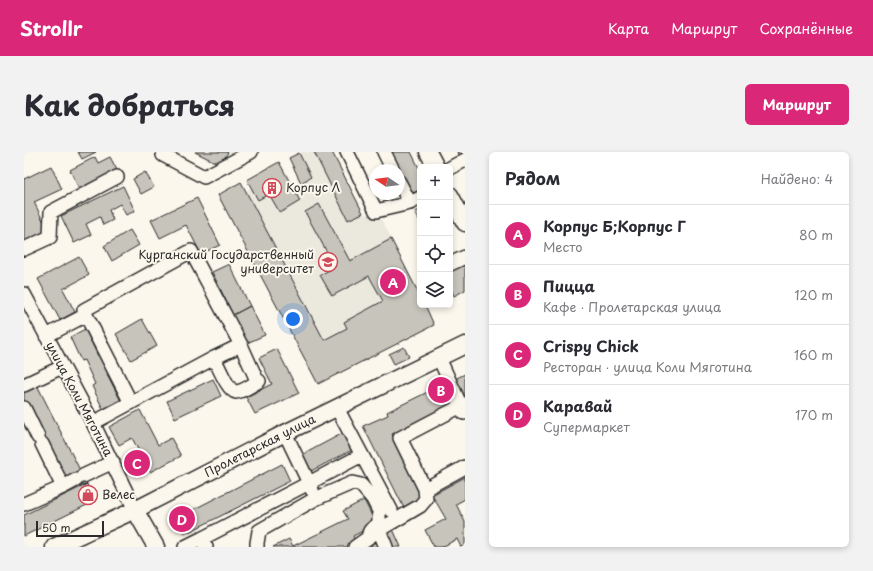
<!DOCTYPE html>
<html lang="ru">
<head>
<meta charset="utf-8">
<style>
  :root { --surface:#fff; --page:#f2f2f3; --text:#2b2b33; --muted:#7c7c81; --line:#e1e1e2; --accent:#db2777 }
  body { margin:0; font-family:"Playpen Sans",sans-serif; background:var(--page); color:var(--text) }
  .controls { position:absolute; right:12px; top:12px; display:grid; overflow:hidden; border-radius:6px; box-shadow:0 2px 6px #0003 }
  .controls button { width:36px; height:36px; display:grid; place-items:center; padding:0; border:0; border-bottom:1px solid var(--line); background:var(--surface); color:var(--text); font:20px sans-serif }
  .compass { position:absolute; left:345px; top:12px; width:36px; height:36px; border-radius:50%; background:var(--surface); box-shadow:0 2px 6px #0003; rotate:283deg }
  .scale { position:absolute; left:12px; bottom:10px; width:68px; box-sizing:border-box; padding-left:4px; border:2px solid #2b2b2b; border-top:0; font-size:11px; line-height:14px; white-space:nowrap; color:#2b2b2b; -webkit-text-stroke:3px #fbf7ec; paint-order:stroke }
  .you { position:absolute; left:269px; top:167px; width:14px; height:14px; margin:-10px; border:3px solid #fff; border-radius:50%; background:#1a73e8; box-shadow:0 0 0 6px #1a73e833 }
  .badge { display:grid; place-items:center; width:26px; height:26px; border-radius:50%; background:var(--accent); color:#fff; font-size:13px; font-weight:700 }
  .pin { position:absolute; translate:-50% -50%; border:2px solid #fff; box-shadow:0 1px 4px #0006 }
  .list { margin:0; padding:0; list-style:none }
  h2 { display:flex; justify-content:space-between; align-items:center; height:52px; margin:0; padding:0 16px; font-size:17px }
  h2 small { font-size:13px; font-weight:400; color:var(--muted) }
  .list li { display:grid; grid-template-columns:26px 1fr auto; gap:12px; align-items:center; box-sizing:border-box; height:60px; padding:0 16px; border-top:1px solid var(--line) }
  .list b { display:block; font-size:15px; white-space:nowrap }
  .list p { margin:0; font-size:13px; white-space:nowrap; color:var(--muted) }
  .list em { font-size:13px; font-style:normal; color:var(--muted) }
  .icon { flex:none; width:22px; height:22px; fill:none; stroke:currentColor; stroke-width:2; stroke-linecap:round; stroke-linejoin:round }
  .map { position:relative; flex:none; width:441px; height:395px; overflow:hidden; border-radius:6px }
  header { display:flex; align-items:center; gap:24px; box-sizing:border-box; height:56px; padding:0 20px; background:var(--accent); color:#fff }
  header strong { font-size:19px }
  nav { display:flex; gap:22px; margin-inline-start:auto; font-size:14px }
  .intro { display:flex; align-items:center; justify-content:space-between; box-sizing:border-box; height:96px; padding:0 24px }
  h1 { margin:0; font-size:28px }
  .button { padding:10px 18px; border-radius:6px; background:var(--accent); color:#fff; font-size:14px; font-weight:700 }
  main { display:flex; gap:24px; padding:0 24px }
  aside { flex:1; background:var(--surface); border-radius:6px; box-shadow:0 2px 6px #0003 }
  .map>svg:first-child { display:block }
</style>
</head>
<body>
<header>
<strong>Strollr</strong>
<nav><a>Карта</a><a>Маршрут</a><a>Сохранённые</a></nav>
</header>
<div class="intro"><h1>Как добраться</h1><a class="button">Маршрут</a></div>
<main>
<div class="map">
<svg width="441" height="395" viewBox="0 0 441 395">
  <rect width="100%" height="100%" fill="#fbf7ec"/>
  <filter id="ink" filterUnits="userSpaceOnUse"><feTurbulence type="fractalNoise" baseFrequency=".025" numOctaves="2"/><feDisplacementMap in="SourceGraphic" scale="8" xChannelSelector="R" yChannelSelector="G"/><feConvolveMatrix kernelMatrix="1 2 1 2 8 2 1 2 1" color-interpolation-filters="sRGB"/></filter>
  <g filter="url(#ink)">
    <path fill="#ebe8de" d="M277,0H308L339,61L358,68L396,144V153H401L410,173L294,232L194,43L217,30L222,39L227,36L223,28L255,10L269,35L277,30L265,6Z"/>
    <path fill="#c7c4bc" stroke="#2b2b2b" d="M54,0H72L58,7Z
      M171,0H204L197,13Z
      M290,0H308L339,61L324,68Z
      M367,0H387L396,18V42L389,45Z
      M433,0H441V2L435,5Z
      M275,1L287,25L277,31L265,6Z
      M71,5L74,11L86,5L93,18L55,37L46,18Z
      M255,10L276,49L256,61L245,42L234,48L223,28Z
      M27,14L38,37L10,50L24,79L0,90V27Z
      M121,20L130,35L117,42L109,27Z
      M217,30L300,188L323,176L320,170L359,149L345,124L308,144L296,123L311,115L281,60L295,52L326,109L367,87L396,144V153H401L410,173L294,232L194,43Z
      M99,34L111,59L102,63L96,52L85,58L89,68L79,73L76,65L62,72L67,83L50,91L37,64Z
      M173,46L196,93L177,102L162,73L136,86L127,68Z
      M396,58V70L391,60Z
      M106,78L115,93L88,109L80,94Z
      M55,105L65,123L39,137L51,160L36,168L14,127Z
      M441,109V138L430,144L426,135V116Z
      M205,112L226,154L209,163L188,120Z
      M226,154L241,183L223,191L209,163Z
      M118,167L133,194L107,208L92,182Z
      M61,177L74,204L79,202L87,220L83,222L97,249L79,257L68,234L71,232L60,208L57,209L46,185Z
      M380,195L385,205L370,212L365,202Z
      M253,197L275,241L231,262L222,245L248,232L235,206Z
      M441,222V244L440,245L431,227Z
      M189,227L197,244L151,266L143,249Z
      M422,231L431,251L368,282L399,346L380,356L339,274L364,263L363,260Z
      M13,233L63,332L56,335L50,323L40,328L0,248V239Z
      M116,258L134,293L147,286L157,304L126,320L108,286L95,293L85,275Z
      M321,280L330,297L287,319L278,303Z
      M113,305L117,314L113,316L108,307Z
      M258,312L266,329L161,382L153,366Z
      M441,325V347L432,352L441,370V395H437L433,387L418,395H410L401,378L422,367L408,343Z
      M63,332L71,349L0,384V363Z
      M340,348L352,372L329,384L332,390L323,395H249L265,387L269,394L324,367L319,359Z
      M368,375L377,395H366L359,379Z
      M355,389L358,395H348L347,392Z"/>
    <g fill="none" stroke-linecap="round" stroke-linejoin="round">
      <defs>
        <path id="minor" d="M323,0L352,59L386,51
          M360,0L369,18
          M139,3L180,25L227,0
          M426,16L441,8
          M375,30L386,51L396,46
          M0,97L26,85L27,60L93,25
          M426,112L441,105
          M0,142L69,271L111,358
          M62,163L107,251
          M22,184L62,163L60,158L167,99L217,193L231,224
          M190,206C194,213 204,239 212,240C219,240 229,232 235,229
          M415,206L440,261
          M0,233L38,215
          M0,256L14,285
          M313,256L367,358
          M69,271L190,206L217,193
          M18,292L39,335L52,328
          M59,324L89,310
          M401,337L376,286L441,252
          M288,338L285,331L338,303
          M0,352L39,335
          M355,378L362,395
          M161,395L177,387
          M182,395L177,387L285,331L261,281
          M233,395V391L235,379L291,347L328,331L337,333L349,347L355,359V372C349,376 344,378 345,385
          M331,395L355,378L396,354L402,347L401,337L441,315"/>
        <path id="major" d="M404,0L412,15
          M426,43L441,71
          M111,358L132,395
          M30,395L111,358L261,281L441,193"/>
      </defs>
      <use href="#minor" stroke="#2b2b2b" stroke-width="16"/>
      <use href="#major" stroke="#2b2b2b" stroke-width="19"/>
      <use href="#minor" stroke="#fbf7ec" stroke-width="13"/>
      <use href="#major" stroke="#fbf7ec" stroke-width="16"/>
    </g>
  </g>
  <defs>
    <symbol id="building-ring" viewBox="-11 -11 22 22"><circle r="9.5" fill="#fbf7ec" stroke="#d1495b" stroke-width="1.5"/><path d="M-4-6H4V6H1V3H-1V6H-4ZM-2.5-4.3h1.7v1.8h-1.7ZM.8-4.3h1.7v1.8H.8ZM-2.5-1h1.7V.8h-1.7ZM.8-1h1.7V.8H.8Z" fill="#d1495b"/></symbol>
    <symbol id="university-ring" viewBox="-11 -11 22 22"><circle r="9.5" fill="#fbf7ec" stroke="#d1495b" stroke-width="1.5"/><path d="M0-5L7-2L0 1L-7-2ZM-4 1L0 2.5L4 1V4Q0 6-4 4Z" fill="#d1495b"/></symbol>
    <symbol id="shop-ring" viewBox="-11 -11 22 22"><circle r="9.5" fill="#fbf7ec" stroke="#d1495b" stroke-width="1.5"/><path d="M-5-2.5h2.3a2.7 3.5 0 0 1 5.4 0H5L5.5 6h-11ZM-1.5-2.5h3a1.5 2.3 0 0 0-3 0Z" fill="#d1495b"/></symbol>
  </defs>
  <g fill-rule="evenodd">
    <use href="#building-ring" x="237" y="25" width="22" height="22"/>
    <use href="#university-ring" x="293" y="99" width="22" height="22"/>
    <use href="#shop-ring" x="53" y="332" width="22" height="22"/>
  </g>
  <g text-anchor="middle" stroke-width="4" stroke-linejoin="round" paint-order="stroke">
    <g font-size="12" fill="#2b2b2b" stroke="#fbf7ec" text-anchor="start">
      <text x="262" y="40">Корпус Л</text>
      <text x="290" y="107" text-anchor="end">Курганский Государственный<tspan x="290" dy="14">университет</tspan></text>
      <text x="78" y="347">Велес</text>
    </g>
    <g font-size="12" fill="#2b2b2b" stroke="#fbf7ec">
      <text transform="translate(55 247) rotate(62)" y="4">улица Коли Мяготина</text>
      <text transform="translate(236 294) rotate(-27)" y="4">Пролетарская улица</text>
    </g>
  </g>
</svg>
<div class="controls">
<button>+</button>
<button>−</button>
<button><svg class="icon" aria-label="locate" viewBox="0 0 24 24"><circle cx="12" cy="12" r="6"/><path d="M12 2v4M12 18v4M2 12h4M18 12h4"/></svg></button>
<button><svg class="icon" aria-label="layers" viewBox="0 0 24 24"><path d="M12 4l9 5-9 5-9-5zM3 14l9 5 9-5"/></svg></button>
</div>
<svg class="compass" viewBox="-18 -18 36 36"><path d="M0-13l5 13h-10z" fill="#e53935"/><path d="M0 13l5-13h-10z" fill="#7c7c81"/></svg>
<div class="scale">50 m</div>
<div class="you"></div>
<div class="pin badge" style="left:369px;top:130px">A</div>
<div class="pin badge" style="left:417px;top:238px">B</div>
<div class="pin badge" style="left:113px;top:311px">C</div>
<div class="pin badge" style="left:158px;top:367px">D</div>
</div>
<aside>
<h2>Рядом<small>Найдено: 4</small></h2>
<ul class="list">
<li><span class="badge">A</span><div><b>Корпус Б;Корпус Г</b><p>Место</p></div><em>80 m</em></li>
<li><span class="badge">B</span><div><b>Пицца</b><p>Кафе · Пролетарская улица</p></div><em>120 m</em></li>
<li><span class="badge">C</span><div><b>Crispy Chick</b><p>Ресторан · улица Коли Мяготина</p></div><em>160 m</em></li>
<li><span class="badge">D</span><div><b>Каравай</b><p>Супермаркет</p></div><em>170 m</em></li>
</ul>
</aside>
</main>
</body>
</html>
